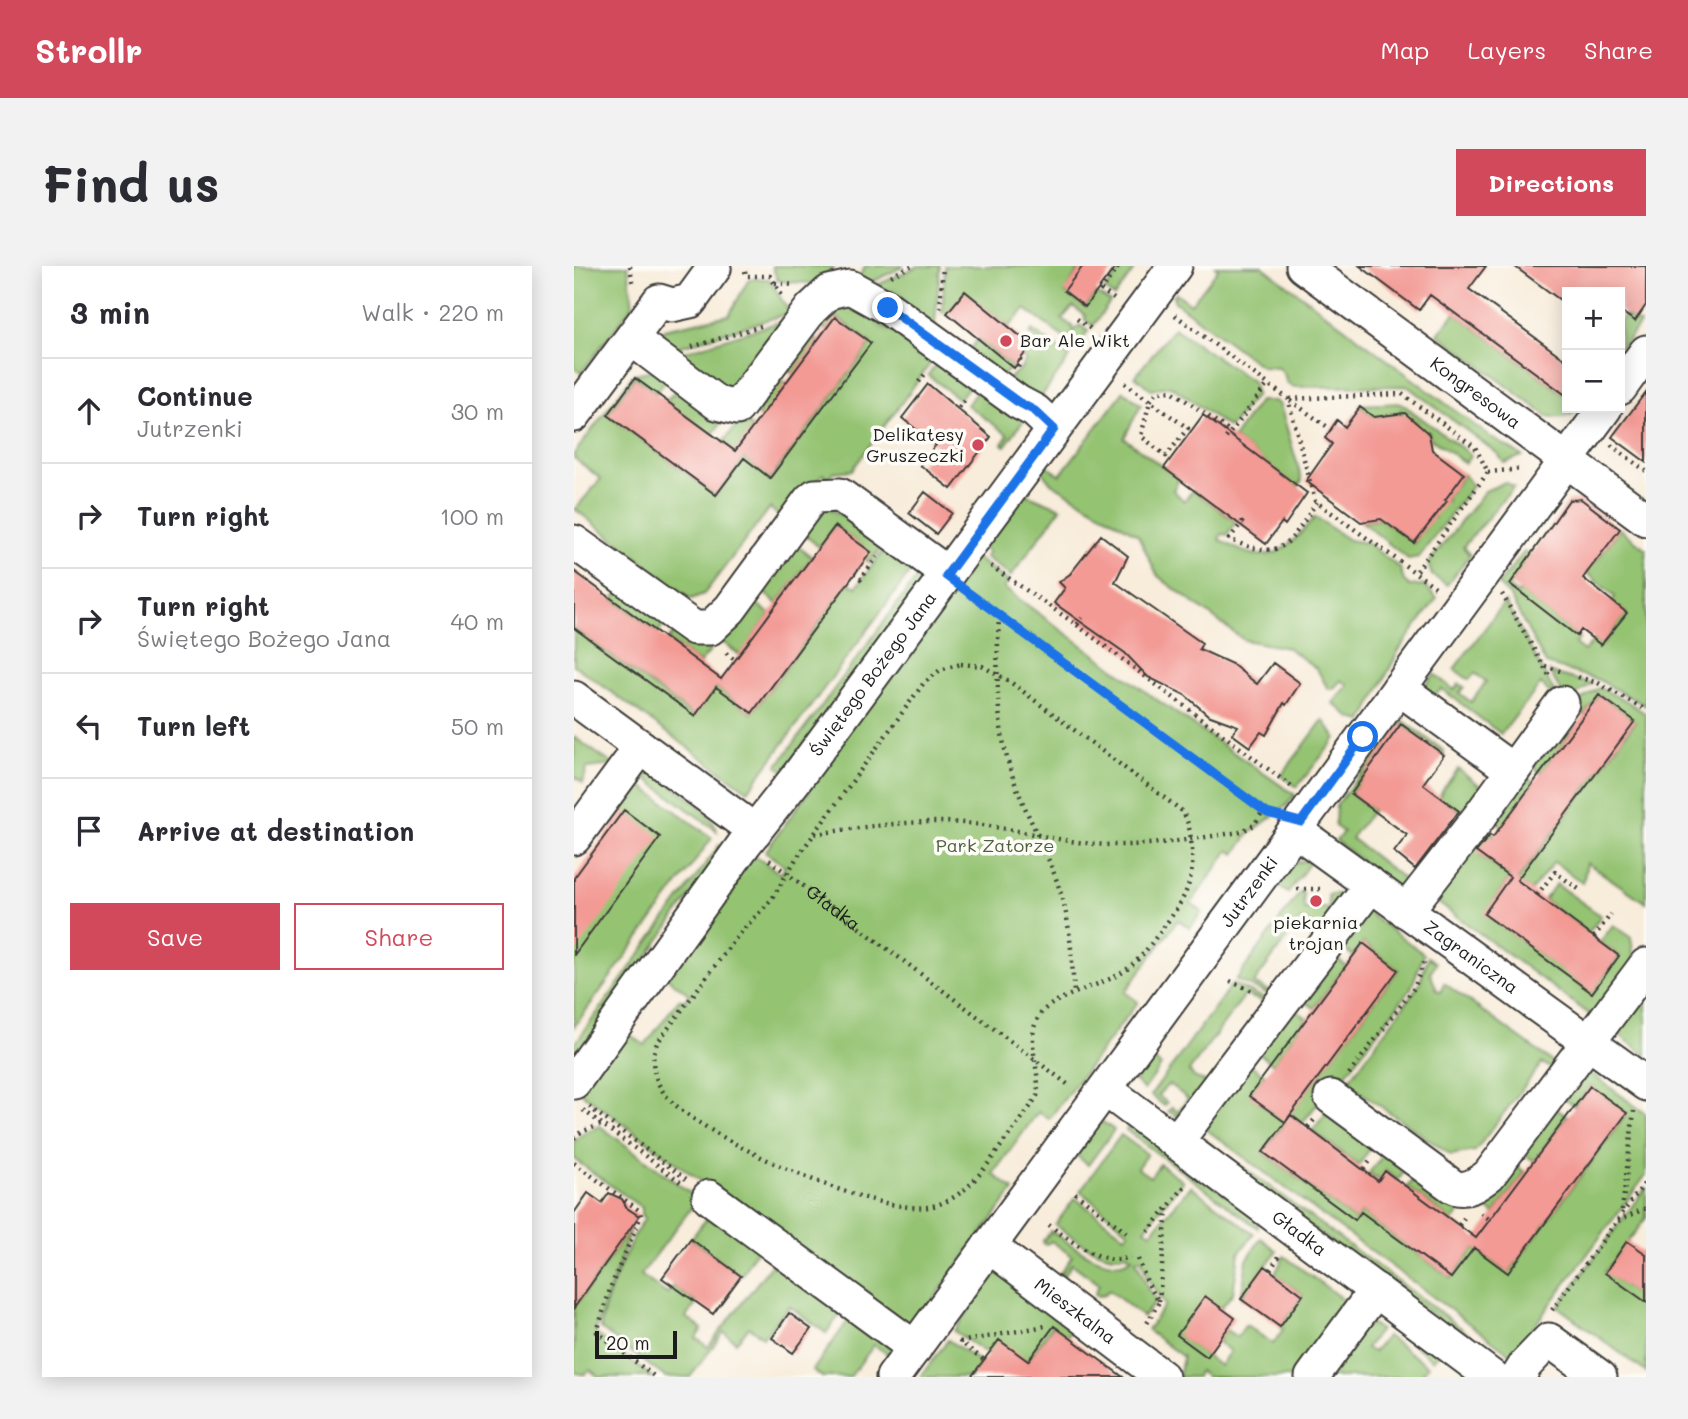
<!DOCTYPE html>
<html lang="en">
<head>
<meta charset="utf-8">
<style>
  :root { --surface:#fff; --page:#f2f2f3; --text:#2b2b33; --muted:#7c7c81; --line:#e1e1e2; --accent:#d1495b }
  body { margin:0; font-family:Mali,sans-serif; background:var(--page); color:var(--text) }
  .controls { position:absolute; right:21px; top:21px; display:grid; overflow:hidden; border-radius:0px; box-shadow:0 4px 18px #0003 }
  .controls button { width:63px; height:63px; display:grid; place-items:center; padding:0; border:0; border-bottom:2px solid var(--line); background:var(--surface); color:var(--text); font:35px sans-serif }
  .scale { position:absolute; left:21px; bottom:18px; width:82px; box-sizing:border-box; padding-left:7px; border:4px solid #1c1c1c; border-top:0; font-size:19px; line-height:24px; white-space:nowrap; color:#1c1c1c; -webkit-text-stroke:5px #fdfcf7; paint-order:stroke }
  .stop { position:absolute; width:21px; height:21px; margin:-16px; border:5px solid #1a73e8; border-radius:50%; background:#fff }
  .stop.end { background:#1a73e8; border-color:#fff; box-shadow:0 2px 7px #0008 }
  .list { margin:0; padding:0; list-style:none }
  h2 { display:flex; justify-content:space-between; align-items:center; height:91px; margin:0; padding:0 28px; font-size:30px }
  h2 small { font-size:23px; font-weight:400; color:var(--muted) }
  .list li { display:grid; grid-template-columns:46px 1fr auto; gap:21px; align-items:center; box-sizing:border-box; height:105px; padding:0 28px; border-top:2px solid var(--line) }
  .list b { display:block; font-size:26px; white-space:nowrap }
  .list p { margin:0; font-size:23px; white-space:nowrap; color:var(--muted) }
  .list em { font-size:23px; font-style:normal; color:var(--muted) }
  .actions { display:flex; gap:14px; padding:21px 28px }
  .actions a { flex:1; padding:16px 0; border:2px solid var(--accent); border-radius:0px; text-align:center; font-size:24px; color:var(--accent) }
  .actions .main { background:var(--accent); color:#fff }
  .icon { flex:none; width:38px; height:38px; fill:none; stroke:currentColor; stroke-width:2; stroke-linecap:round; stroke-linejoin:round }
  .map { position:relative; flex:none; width:1072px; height:1111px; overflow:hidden; border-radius:0px }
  header { display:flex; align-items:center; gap:42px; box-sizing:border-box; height:98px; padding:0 35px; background:var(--accent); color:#fff }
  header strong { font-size:33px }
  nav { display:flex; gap:38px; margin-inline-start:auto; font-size:24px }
  .intro { display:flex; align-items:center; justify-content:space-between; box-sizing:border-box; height:168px; padding:0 42px }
  h1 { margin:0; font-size:49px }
  .button { padding:18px 32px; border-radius:0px; background:var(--accent); color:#fff; font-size:24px; font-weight:700 }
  main { display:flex; gap:42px; padding:0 42px }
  aside { flex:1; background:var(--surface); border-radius:0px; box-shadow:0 4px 18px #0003 }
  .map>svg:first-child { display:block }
</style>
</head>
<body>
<header>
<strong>Strollr</strong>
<nav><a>Map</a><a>Layers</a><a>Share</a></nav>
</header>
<div class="intro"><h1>Find us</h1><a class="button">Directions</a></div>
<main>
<aside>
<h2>3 min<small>Walk · 220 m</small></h2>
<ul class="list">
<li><svg class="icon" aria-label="ahead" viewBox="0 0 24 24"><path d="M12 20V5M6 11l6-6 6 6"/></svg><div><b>Continue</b><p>Jutrzenki</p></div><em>30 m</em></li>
<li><svg class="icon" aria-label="right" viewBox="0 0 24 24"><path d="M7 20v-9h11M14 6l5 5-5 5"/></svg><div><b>Turn right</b></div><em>100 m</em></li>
<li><svg class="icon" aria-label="right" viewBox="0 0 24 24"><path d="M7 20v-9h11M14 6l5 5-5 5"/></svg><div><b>Turn right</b><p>Świętego Bożego Jana</p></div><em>40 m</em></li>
<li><svg class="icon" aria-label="left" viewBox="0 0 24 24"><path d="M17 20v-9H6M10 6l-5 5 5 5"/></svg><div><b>Turn left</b></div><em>50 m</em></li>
<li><svg class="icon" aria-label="arrive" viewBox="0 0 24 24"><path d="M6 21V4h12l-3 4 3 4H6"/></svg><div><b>Arrive at destination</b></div></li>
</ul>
<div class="actions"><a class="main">Save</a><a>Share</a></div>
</aside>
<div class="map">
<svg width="1072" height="1111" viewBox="0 0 1072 1111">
  <rect width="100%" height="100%" fill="#fdfcf7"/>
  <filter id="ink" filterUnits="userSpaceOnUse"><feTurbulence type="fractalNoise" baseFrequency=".0143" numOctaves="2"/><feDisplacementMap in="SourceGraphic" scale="14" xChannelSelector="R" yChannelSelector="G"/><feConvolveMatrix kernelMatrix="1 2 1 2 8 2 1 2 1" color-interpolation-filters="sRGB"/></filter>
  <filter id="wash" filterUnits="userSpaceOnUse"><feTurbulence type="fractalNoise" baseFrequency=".00686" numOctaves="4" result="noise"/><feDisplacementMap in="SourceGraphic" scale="28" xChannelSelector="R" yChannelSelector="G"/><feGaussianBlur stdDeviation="1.57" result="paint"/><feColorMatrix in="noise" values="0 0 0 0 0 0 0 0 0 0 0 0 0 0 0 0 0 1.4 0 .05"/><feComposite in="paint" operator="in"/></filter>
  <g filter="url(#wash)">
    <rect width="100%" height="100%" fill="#f8ecda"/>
    <path fill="#94c372" stroke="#587047" stroke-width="2" d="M0,0H54L59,39L7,107L0,102Z
      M198,0H261L246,18L204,15Z
      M291,0H330L292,19L284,13Z
      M344,0H366L360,69L297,22Z
      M371,0H507L491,26L511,41L522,27L536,36L519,60L510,53L512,50L499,40L488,53L498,60L499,65L506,59L514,65L503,81L451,43L435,61L391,26L373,47H368Z
      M549,0H563L540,31L531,24Z
      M641,0H688L915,170L948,190L930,197L924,188L833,120L719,121L712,116L711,110L705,102L688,101L601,36L599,30L602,27L617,38L644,3Z
      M175,13H195L216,47L84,87L85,73L90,63L155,49Z
      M287,32L364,87L278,204L259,206L255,212L249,208L211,256L196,242L130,328L117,333L1,243L27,213L0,192V188L60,108L89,102L95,111L82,127L61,112L34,149L142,229L170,192L197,212L297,77L262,51L252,64L238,53L247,41Z
      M881,47L991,129L993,127V142H1005C996,153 986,152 973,150L864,68Z
      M1051,49L1066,58L1046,84V56Z
      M224,50L173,120L143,126L93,91Z
      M600,62L679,116L682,129L655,162L597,120L577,123L561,110Z
      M231,64L244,75L219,108L206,97Z
      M458,64L496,91L461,139L430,117L447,102L452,94L448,91L457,79L460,82L466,76L456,68Z
      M404,73L439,101L424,113L391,89Z
      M369,90L400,114L385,133L354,109Z
      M199,108L212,118L187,152L174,141Z
      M108,117L150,153L138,169L92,135Z
      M408,118L452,151L431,180L428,178L434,169L393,139Z
      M550,125L567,139L550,172L605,213L599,224L610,235L619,224L662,256L653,269L648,268L645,273C694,303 708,289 741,251L775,274L793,277L826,302L830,315L836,320L849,319L863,332L825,384L789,455L777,452L759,437L774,419L767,414L760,422L754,423L743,403L714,382L670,374L590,315L583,309L564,269L477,217L467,204L468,196L486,209Z
      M685,135H701L706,139L728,214L724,221L659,172Z
      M827,137L897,189L891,197L856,172L855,166L843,168L844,157L828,147L827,144L825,148L800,151L786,141V139Z
      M167,154L179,162L161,186L149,176Z
      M890,208L898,220L845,291L834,293L788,256L807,253L840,277L859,251L861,252L858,248L873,235L871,234Z
      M931,216L940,221L889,281L896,289L873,319L858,309L854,298L911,225Z
      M447,226L487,242L437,310L411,291L414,286L406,280Z
      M250,240L314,272L296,297L291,293L296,286L261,260L245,281L224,263Z
      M1046,263L1072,283V440L1025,414L972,398L935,329L924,319L950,286L957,290L934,321L944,328L946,325L1006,372L1001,378L1010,385L1020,374L1028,379L1052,347L1038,336L1041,331L1013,307Z
      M215,274L238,291L203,338L181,319Z
      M317,275L342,298L174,525L0,399V362L120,450L142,421L178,447L274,317L282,321Z
      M399,290L434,315L430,322L579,431L721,529L712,540L675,568L661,588L655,584L617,637L628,646L616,662L604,654L551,726L564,736L475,853L464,846L419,908L440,924L341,1058L322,1056L309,1050L5,825L49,764L71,779L105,733L110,735L115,728L89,709L178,588L207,608L211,600L191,586L235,525L228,520Z
      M344,310L347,321L210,505L203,500Z
      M48,321L94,353L84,367L39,333Z
      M174,331L196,348L166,389L143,372Z
      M931,336L983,431L982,433L967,418L927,468L868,423L854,434L850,421L860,408L880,424L885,418L890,421L885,427L897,436L912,416L901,407L895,414L880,403Z
      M104,361L137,384L126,397L94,374Z
      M976,406L978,407L1018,418L992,435Z
      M1025,422L1053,435L1072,448V637L1013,597L1009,617L980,596L957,625L943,615L1061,456L1025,429L1010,449L996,441Z
      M989,450L1002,460L967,507L954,496Z
      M827,453L870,485V489L827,458L777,528L799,544L777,572L835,617H846L822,623L762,575L769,566L761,560L762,540Z
      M749,454L762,472L723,521L707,510Z
      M0,471L40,499L13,502L9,517L0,510Z
      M74,503C95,518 136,541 143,565L65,507Z
      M884,503L908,521L888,547L872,535L862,537L869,523Z
      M948,506L960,516L928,560L915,549Z
      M53,509L138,572L0,761V689L49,545L40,557L28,548Z
      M909,558L921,569L906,589L936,611L911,648L1018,726L1045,690L1026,676L1039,659L1057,671L1062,707L1019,751L859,633Z
      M146,578L143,592L17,770L0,786V779Z
      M737,595L714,627L698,615C710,601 718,594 737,595Z
      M982,618L1027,650L1014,667L970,634Z
      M727,625L729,626L730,643L755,642L754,628H770L754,658L741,661L726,654L680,717L703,729L701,731L662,714Z
      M790,644L850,688L837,722L757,828L754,825L728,857L716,848L824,704L789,677L779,690L762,677Z
      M755,687L772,700L740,742L723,729Z
      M854,691L862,697L856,707L863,724L866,726L870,717L987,802L983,806L968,797L901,885L877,889L773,817L845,719Z
      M1072,717V789L1044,768L1042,757Z
      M658,718L697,735L696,738L671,729L615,805L620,811L637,819L603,851L594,845L598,841L603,846L614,833L595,818L584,829L593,837L590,840L577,829Z
      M713,738L733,752L699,798L681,784Z
      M571,787L587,800L570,824L560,814L561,805Z
      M671,795L691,809L676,830L711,856L689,886L781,954L787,946L877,1012L900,982L934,1007L1053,848L1016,820L1000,840L987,830L1011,803L1072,848V909L941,1086L935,1087L625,858Z
      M978,840L993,850L960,895L944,884Z
      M756,842L801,875L785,899L738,865Z
      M529,856L540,864L514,899L497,885L521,860Z
      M555,859L684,952V962L552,864Z
      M26,860L124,933L67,1009L93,1028L99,1020L123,1037L112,1051L128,1063L122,1072L134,1081L205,989L273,1039L252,1067L215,1040L189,1071L175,1061L162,1076L150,1066L116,1111H91L27,1063C27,1042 57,970 71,952L68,949V942L0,893V875L11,866Z
      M547,869L573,888L563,902L576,911L586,898L609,915L571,963L577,967L617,920L680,968L665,987L659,1027L647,1042L604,1069L646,1100L656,1085L644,1076L652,1064L663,1071L672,1059L699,1078L709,1063L706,1061L729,1029L701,1008L710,990L775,1038L730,1111H633L625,1105L623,1111H605L609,1091L573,1064L591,1039L574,1013L567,993L562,994L574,1023L583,1034L569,1051L535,1024L530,1029L524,1030L521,1028L525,1018L498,998L481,1022L478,1019L498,990L477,975L472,979L468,976L477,965C495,977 536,1010 558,992L552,988C531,997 498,971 481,959L501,932L551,970L555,966L506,925Z
      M628,872L654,890L936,1098L928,1099L629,883Z
      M813,884L835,899L824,914L812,905L805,914L795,907Z
      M936,895L951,906L920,948L905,936Z
      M845,907L891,939L879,955L833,921Z
      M1072,921V952L1031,1006L1072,1036V1106L984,1041Z
      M142,945L187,976L167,1010L117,973L129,957Z
      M57,962L21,1067L78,1111H25L16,1104L10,1109L0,1106V1042Z
      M687,972L703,985L667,1033L673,994Z
      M436,1006L505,1055L493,1070L479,1060L454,1095L415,1089L380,1065L422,1007Z
      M281,1045L321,1087L318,1091L300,1079L276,1111H248L239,1104Z
      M818,1050L866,1086L859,1094L803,1052Z
      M798,1058L806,1064L792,1082L799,1086L813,1070L854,1100L846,1111H753L791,1059Z
      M374,1074L408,1097L398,1111H346Z"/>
    <g id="blocks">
      <path fill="#f39a94" d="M509,0H542L511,41L490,25Z
        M786,0H912L895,23L993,95V130L856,29L845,44Z
        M940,0H1072V39L1061,55L1046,45V26H993V39Z
        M391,25L457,79L440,102L373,47Z
        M261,51L297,77L196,212L170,192L142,229L34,149L61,112L161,185Z
        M354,118L417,171L377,223L346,199L362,179L328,152Z
        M1072,126V196L1038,171Z
        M786,141L800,151L831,147L855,168L858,184L890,208L871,234L873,235L840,277L807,253L787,256L732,215L758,178L751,172L763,154L771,161Z
        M629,149L733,227L711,259L708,256L692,278L590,202Z
        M351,226L378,247L362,268L335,247Z
        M1007,233L1046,263L1009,312L1053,347L1027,379L1007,364L1003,370L936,318L995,234Z
        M261,260L297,286L178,447L142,421L121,450L0,362V305L147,413Z
        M527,269L554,290L541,316L628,377L625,383L658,398L683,418L699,397L726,417L712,439L710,437L692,469L687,466L676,481L658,468L664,460L634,449L611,429L574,411L551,387L480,337L491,322L485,316L496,308Z
        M1025,429L1061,455L943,614L1045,690L1018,727L910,648L936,611L902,586L916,569L919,571Z
        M827,458L870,489L849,518L885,545L841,603L820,586L833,569L777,528Z
        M50,544L86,571L0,689V612Z
        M789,677L824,704L711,856L675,830Z
        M1016,820L1053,847L934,1007L900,982L877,1012L787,946L781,954L689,886L717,849L804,915L811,905L902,972Z
        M14,927L28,937L35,927L48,933L53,942L65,950L0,1042V947Z
        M117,973L167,1010L139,1048L88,1012Z
        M1053,975L1072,988V1036L1031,1007Z
        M691,1000L729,1029L706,1061L667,1033Z
        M631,1030L661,1052L633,1091L603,1069Z
        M215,1047L237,1063L219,1087L198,1072Z
        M480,1060L549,1111H397L425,1074L454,1095Z"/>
    </g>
  </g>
  <g filter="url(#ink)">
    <use href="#blocks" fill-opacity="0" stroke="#3d3b38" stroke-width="2"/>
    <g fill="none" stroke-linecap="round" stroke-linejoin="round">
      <defs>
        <g id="minor">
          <path id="s2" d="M729,0L1072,253"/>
          <path d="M58,73L143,137L163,142L237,43L255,26L276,21L314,42L444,136L461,145L480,163"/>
          <path d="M1046,122L1072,86"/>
          <path d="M0,149L85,35L98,39L116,35L140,2L139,0"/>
          <path d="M0,276L120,362H136L156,343L236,234L241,230L266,229L373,307"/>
          <path d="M825,422L938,504"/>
          <path d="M0,432L181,565"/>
          <path id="s3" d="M721,564L1072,818"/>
          <path d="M0,572L67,481"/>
          <path d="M832,645L906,550L988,437"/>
          <path id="s4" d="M0,816L171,577L224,510L601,0"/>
          <path id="s5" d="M531,823L918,1111"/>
          <path d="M757,831L878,920C891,927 904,918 915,909L1072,699"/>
          <path d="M602,876L797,619"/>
          <path d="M135,931L341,1082"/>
          <path id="s6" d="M415,980L588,1111"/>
          <path id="s7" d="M319,1111L1031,142"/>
          <path d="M738,1111L802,1024"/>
          <path d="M944,1111L952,1098L975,1074L1026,1111"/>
        </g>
      </defs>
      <use href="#minor" stroke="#3d3b38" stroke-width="37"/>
      <g stroke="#3d3b38" stroke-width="4.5" stroke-dasharray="2 5" stroke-linecap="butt">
        <path d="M56,0L59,20"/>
        <path d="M171,5L172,10H196L209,31"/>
        <path d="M317,10L337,0"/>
        <path d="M201,17L220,19"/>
        <path d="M540,33L527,24L545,0"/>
        <path d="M366,42L369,0"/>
        <path d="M601,49L714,133L741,235L864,323"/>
        <path d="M503,53L517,63"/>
        <path d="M118,81L187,60"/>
        <path d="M444,101L447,96L446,93"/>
        <path d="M345,116L353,105"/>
        <path d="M551,117C571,132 592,147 614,162L592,190L567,170L576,135L583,126L598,125L657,166"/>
        <path d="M385,142L391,133"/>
        <path d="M758,164L714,133L828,128L901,181L914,206L842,306"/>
        <path d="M652,172L694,118"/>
        <path d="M1037,179L1072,205"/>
        <path d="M914,206L948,203"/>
        <path d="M669,255L655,273C711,297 713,279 743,236"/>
        <path d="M417,300L503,359L508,352"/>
        <path d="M280,308L287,313L303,291"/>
        <path d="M395,327L689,545"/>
        <path d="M928,328L976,411"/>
        <path d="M425,350C423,397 421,442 432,488C444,538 473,580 487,628C497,660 498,695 500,728"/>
        <path d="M503,359L718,521"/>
        <path d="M152,387L162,395"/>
        <path d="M387,398L408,400L435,415L608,545C614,554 616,564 617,575C623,616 609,636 585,667C574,682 564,696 549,706C527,720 483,729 468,746C448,770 468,803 463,830C454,845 443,859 432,873C412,900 394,931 359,940C308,954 120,869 90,827C79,812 76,794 83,777L165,668L198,633L222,593L349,418L366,404Z"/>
        <path d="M971,400L989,406"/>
        <path d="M1004,411L1024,417L1072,444"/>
        <path d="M241,568C291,561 340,553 390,557C440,561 488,578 538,579C581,580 624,572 666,566L680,559L689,545"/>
        <path id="s1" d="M195,594L496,820"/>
        <path d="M723,623H750"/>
        <path d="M963,629L981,606L1006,624"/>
        <path d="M1020,671L1037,648"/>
        <path d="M656,715L681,726"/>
        <path d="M775,808L840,722L851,694"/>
        <path d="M15,841L112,913"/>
        <path d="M9,844L109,918"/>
        <path d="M734,861L740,854"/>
        <path d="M0,872L7,866L29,858"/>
        <path d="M0,897L66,945L67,950L37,1020L23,1066L81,1111"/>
        <path d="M790,903L796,895"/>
        <path d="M501,927L553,967"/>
        <path d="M1048,944L1060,845"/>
        <path d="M907,947L916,954"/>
        <path d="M1044,955L1072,942"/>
        <path d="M475,959C493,972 534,1005 556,990"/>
        <path d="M885,959L890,952"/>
        <path d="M574,966L611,920"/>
        <path d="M564,993L574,1018L585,1036L571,1061"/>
        <path d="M696,1004L706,989"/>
        <path d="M585,1035L593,943"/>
        <path d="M978,1044L1072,915"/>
        <path d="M385,1075L410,1094"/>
        <path d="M386,1076L471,1060"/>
      </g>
      <use href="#minor" stroke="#fff" stroke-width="33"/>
    </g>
  </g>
  <g fill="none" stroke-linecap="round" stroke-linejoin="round" filter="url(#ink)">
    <path stroke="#1a73e8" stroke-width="9" d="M314,42L444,136L461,145L480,163L372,310L693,547L727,556L789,471"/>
  </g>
  <g fill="#d1495b" stroke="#fdfcf7" stroke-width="2.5">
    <circle cx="432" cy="75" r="7"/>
    <circle cx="404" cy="179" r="7"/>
    <circle cx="742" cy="635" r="7"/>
  </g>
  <g text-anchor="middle" stroke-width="7" stroke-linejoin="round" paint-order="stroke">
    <g font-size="18" fill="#1c1c1c" stroke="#fdfcf7" text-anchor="start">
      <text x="446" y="81">Bar Ale Wikt</text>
      <text x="390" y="175" text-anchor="end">Delikatesy<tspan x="390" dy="21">Gruszeczki</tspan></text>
      <text x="742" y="663" text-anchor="middle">piekarnia<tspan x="742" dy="21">trojan</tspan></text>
    </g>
    <g font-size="18" fill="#1c1c1c" stroke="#fdfcf7">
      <text dy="6" stroke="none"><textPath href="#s2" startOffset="214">Kongresowa</textPath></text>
      <text dy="6" stroke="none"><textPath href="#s4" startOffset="506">Świętego Bożego Jana</textPath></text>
      <text dy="6" stroke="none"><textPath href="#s7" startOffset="602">Jutrzenki</textPath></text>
      <text dy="6" stroke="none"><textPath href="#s1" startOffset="80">Gładka</textPath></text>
      <text dy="6" stroke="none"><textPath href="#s3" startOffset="217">Zagraniczna</textPath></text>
      <text dy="6" stroke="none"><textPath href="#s5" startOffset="242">Gładka</textPath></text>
      <text dy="6" stroke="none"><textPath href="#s6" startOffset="108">Mieszkalna</textPath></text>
    </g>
    <g font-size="18" fill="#4c5f3e" stroke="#fdfcf7">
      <text x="421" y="586">Park Zatorze</text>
    </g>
  </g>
</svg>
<div class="controls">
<button>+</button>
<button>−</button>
</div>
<div class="scale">20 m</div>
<div class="stop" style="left:789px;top:471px"></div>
<div class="stop end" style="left:314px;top:42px"></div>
</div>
</main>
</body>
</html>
